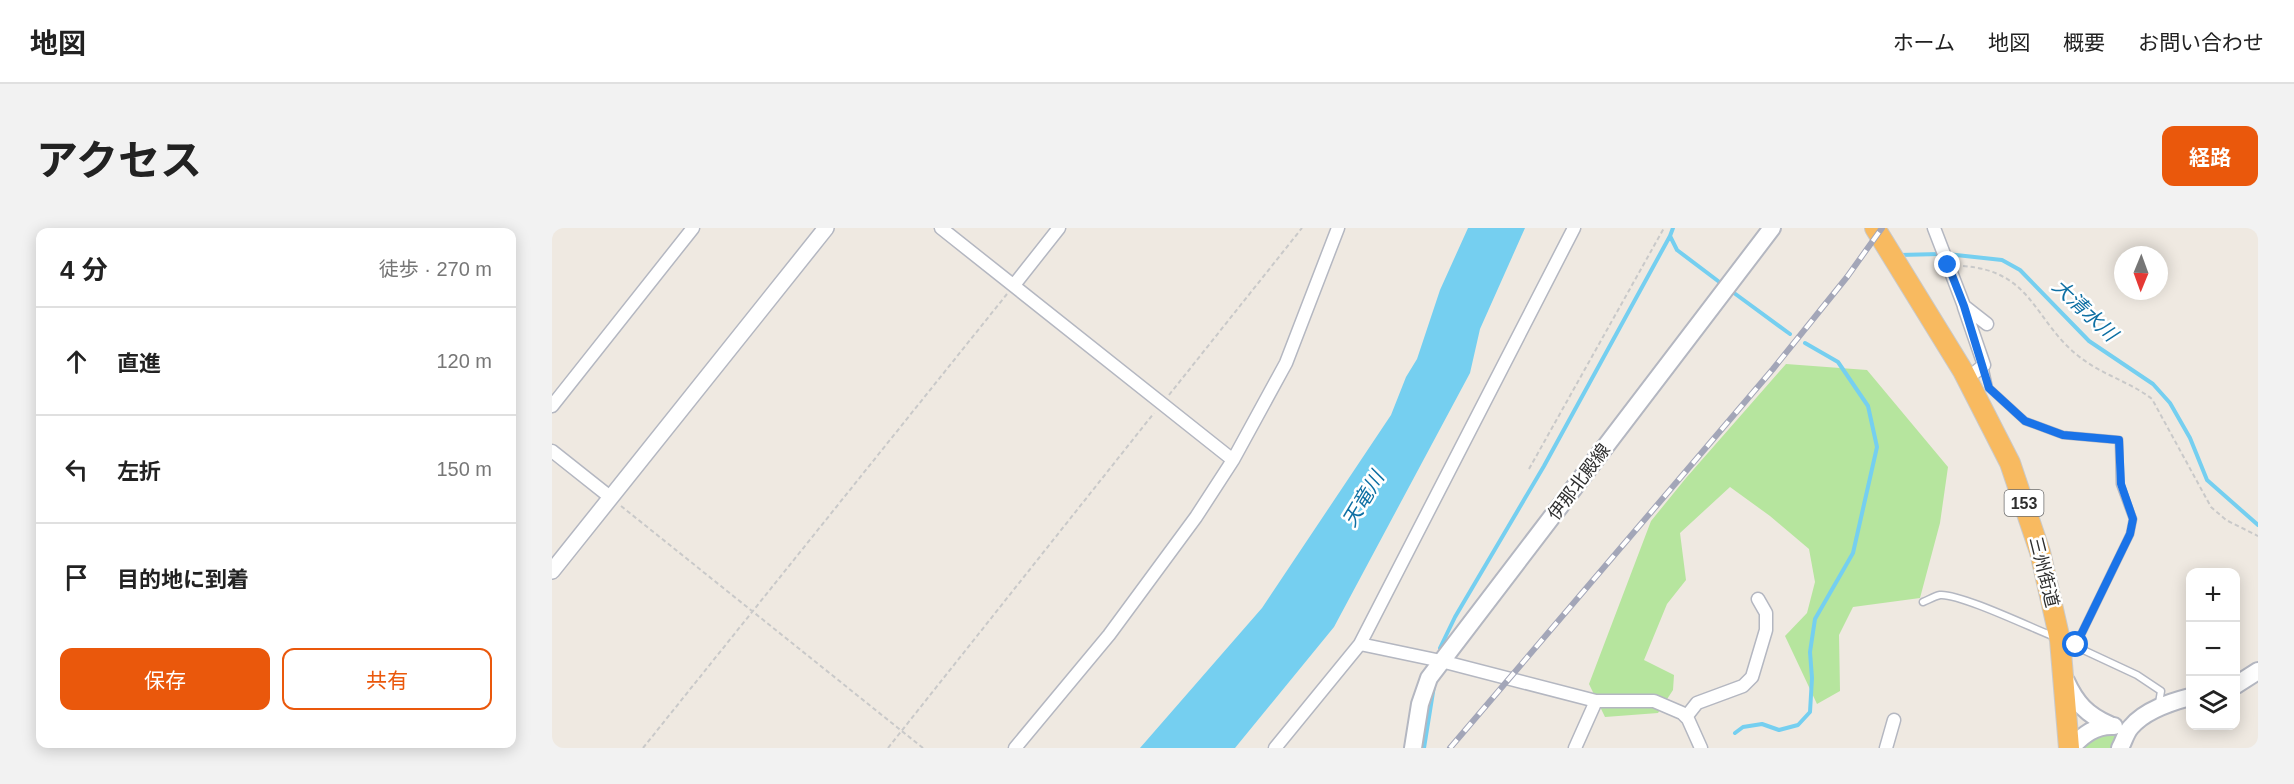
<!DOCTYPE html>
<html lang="ja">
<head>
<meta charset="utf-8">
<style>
  :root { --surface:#fff; --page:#f2f2f2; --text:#222; --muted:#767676; --line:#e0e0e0; --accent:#ea580c }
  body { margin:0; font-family:Helvetica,"Noto Sans JP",sans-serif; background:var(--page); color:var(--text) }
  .controls { position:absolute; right:18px; bottom:18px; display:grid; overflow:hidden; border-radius:12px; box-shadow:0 3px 15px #0003 }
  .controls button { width:54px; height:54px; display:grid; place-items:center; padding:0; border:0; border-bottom:2px solid var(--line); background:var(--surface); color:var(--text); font:30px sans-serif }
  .compass { position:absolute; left:1562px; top:18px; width:54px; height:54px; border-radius:50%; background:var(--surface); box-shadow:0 3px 15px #0003; rotate:181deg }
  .stop { position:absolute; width:18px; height:18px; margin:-14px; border:4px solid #1a73e8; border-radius:50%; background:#fff }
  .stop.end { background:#1a73e8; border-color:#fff; box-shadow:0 2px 6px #0008 }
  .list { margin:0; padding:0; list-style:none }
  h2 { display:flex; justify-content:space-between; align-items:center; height:78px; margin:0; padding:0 24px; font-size:26px }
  h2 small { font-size:20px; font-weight:400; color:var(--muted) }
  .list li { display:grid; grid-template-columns:39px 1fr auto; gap:18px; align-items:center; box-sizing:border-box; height:108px; padding:0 24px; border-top:2px solid var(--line) }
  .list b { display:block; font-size:22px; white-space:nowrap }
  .list em { font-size:20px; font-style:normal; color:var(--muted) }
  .actions { display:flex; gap:12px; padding:18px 24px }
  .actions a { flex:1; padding:14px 0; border:2px solid var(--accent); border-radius:12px; text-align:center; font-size:21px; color:var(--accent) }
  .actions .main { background:var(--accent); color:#fff }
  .icon { flex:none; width:33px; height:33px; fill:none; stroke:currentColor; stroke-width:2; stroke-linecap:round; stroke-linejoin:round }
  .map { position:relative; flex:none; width:1706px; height:520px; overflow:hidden; border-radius:12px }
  header { display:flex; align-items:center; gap:36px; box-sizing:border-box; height:84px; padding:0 30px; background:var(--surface); border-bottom:2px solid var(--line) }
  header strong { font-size:28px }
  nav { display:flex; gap:33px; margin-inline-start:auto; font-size:21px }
  .intro { display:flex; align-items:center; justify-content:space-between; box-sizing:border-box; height:144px; padding:0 36px }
  h1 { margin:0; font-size:42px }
  .button { padding:15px 27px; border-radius:12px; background:var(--accent); color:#fff; font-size:21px; font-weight:700 }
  main { display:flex; gap:36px; padding:0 36px }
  aside { flex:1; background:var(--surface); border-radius:12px; box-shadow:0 3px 15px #0003 }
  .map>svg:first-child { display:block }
</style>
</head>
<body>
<header>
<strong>地図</strong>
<nav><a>ホーム</a><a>地図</a><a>概要</a><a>お問い合わせ</a></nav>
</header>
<div class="intro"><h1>アクセス</h1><a class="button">経路</a></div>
<main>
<aside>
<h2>4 分<small>徒歩 · 270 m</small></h2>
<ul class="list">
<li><svg class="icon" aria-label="ahead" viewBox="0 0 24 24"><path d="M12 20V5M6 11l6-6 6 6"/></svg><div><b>直進</b></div><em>120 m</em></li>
<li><svg class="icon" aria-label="left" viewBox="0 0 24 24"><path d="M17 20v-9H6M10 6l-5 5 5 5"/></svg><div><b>左折</b></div><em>150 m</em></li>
<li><svg class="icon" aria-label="arrive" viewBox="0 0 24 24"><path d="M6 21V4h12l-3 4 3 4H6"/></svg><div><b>目的地に到着</b></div></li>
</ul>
<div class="actions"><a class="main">保存</a><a>共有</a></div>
</aside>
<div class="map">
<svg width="1706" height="520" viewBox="0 0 1706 520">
  <rect width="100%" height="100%" fill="#efe9e1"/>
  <path fill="#b6e59e" d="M1234,136L1315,142L1396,239L1388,295L1368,370L1301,379L1287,407L1288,463L1265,476L1233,408L1255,385L1263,354L1257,321L1218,288L1178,259L1128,305L1134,352L1115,376L1092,432L1122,447L1121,462L1106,485L1053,489L1037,456L1099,293L1134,250Z
    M1564,505L1567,510L1562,520H1531L1541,508Z"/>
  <path fill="#75cff0" d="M916,0H973L928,101L918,145L782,399L683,520H588L710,380L839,187L854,149L865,131L888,62Z"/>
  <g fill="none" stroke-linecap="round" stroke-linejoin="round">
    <path stroke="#75cff0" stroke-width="4" d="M1121,0L1118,8L1125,22L1170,56
      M1395,26L1450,32L1468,42L1537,113L1601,156L1618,175L1638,210L1655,252L1706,297
      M1347,27L1388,26
      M1178,62L1238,106
      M888,420L903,389L992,238L1118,8
      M1183,505L1191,499L1210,496L1227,502L1246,497L1258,484L1260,450L1258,424L1263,391L1301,325L1325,219L1316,178L1286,134L1253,115
      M872,520L882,458"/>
    <defs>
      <path id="service" d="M1432,137L1437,160L1473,193L1511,207L1567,212L1568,256L1581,291L1578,306L1524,417
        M1371,374C1376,372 1383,368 1388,367C1407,365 1482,401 1503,409
        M1512,413L1585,447L1609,463L1607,475"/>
      <path id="minor" d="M389,0L681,232
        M1382,0L1412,78L1435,96
        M462,57L507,0
        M1412,79L1432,137L1415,151
        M0,178L141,0
        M0,223L58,269
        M808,416L889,433L1044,473H1102L1130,485L1136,491L1149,520
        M1134,489L1145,475L1191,458L1200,449L1214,402V385L1206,371
        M463,520L557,407L644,289L681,232L734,135L786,0
        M723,520L808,416L1022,0
        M1023,520L1044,473
        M1334,520L1342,492"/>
      <path id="tertiary" d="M0,343L274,0"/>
      <path id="secondary" d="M1514,453C1524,475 1535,487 1558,497
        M1684,457L1706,443
        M861,520L868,476L877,450L1220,0
        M1519,520C1531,507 1543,497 1562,498
        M1568,520C1572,513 1574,504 1579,499C1593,482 1619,474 1638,469"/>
      <path id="trunk" d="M1323,0L1411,143L1458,235L1488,324L1508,412L1517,520"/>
    </defs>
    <use href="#service" stroke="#b4b7c1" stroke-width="9"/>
    <use href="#minor" stroke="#b4b7c1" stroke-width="15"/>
    <use href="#tertiary" stroke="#b4b7c1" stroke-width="18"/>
    <use href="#secondary" stroke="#b4b7c1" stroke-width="20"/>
    <use href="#trunk" stroke="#c9c9c9" stroke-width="22"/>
    <path stroke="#c9c9c9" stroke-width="2" stroke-dasharray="4.5 3" stroke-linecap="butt" d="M1411,38C1482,43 1482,95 1529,130C1551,147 1578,154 1600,171L1659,279L1674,292L1706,308
      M617,167L750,0
      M977,241L1112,0
      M69,278L371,520
      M1684,362L1685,361
      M91,520L455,66
      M336,520L602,185"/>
    <use href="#service" stroke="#fff" stroke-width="6"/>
    <use href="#minor" stroke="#fff" stroke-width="12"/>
    <use href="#tertiary" stroke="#fff" stroke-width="15"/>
    <use href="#secondary" stroke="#fff" stroke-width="16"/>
    <use href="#trunk" stroke="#f8ba60" stroke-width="20"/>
    <defs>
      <path id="rail" d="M898,520L1221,141L1295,49L1330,0"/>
    </defs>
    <use href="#rail" stroke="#a3a6b8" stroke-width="6"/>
    <use href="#rail" stroke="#fff" stroke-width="4" stroke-dasharray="11" stroke-linecap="butt"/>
  </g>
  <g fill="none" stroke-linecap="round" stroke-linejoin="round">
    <path stroke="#1a73e8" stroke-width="8" d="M1396,37L1412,78L1437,160L1473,193L1511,207L1567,212L1569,256L1581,291L1578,306L1524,417"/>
  </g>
  <g text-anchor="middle" stroke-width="5" stroke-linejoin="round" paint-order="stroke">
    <rect fill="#fff" stroke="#6d6d6d" stroke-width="1.5" x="1452.5" y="262" width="39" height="26" rx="4.5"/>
    <g font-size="16" font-weight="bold" fill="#2e2e2e">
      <text x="1472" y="281">153</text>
    </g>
    <g font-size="18" fill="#2e2e2e" stroke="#fff">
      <text transform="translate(1027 254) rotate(-53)" y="6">伊那北殿線</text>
      <text transform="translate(1492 344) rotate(76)" y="6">三州街道</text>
    </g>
    <g font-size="20" font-style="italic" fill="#0d6fa3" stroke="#fff">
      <text transform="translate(1533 82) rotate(43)" y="7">大清水川</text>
      <text transform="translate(811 271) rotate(-59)" y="7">天竜川</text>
    </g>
  </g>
</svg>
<div class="controls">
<button>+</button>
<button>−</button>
<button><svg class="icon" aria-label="layers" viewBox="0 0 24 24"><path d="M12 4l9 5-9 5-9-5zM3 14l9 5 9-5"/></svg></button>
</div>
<svg class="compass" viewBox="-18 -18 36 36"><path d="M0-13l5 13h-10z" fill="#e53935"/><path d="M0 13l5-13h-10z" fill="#767676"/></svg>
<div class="stop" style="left:1524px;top:417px"></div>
<div class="stop end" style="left:1396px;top:37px"></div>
</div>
</main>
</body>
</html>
